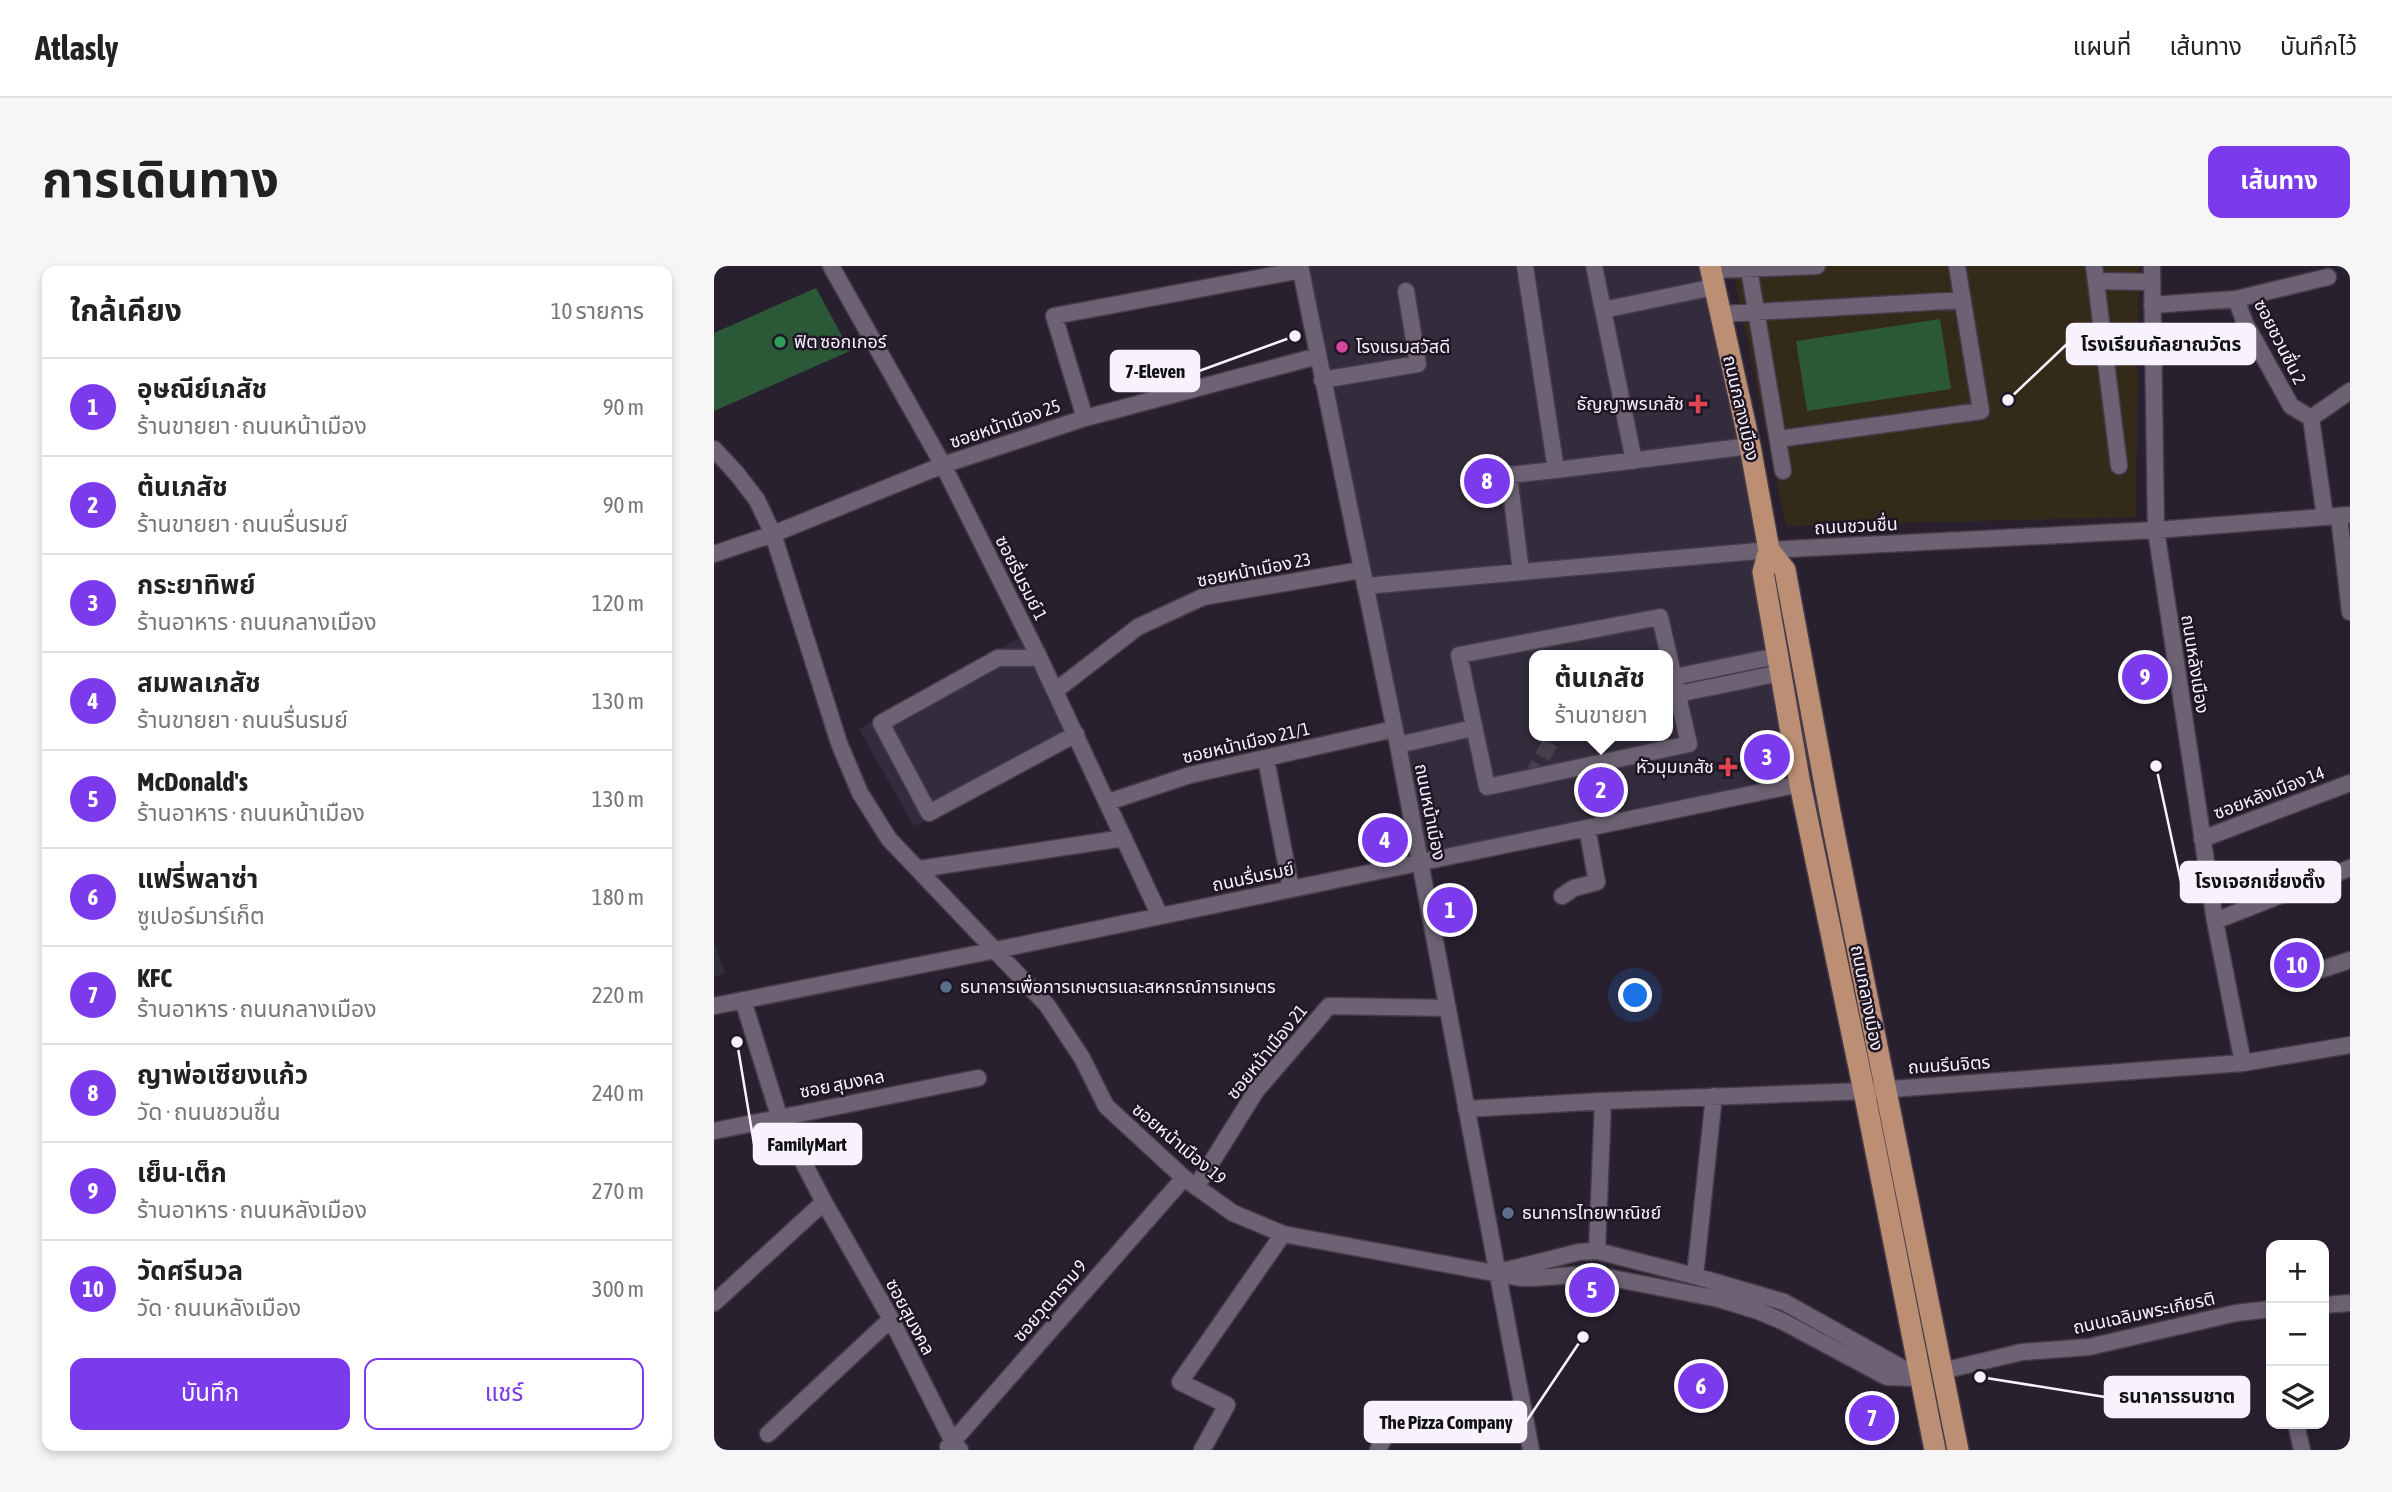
<!DOCTYPE html>
<html lang="th">
<head>
<meta charset="utf-8">
<style>
  :root { --surface:#fff; --page:#f6f6f6; --text:#222; --muted:#767676; --line:#e0e0e0; --accent:#7c3aed }
  body { margin:0; font-family:"Asap Condensed","Noto Sans Thai",sans-serif; background:var(--page); color:var(--text) }
  .controls { position:absolute; right:21px; bottom:21px; display:grid; overflow:hidden; border-radius:14px; box-shadow:0 4px 10px #0003 }
  .controls button { width:63px; height:63px; display:grid; place-items:center; padding:0; border:0; border-bottom:2px solid var(--line); background:var(--surface); color:var(--text); font:35px sans-serif }
  .you { position:absolute; left:922px; top:730px; width:24px; height:24px; margin:-18px; border:5px solid #fff; border-radius:50%; background:#1a73e8; box-shadow:0 0 0 10px #1a73e833 }
  .badge { display:grid; place-items:center; width:46px; height:46px; border-radius:50%; background:var(--accent); color:#fff; font-size:23px; font-weight:700 }
  .pin { position:absolute; translate:-50% -50%; border:4px solid #fff; box-shadow:0 2px 7px #0006 }
  .popup { position:absolute; left:815px; top:384px; width:144px; height:91px; box-sizing:border-box; display:grid; place-content:center; border-radius:14px; background:var(--surface); filter:drop-shadow(0 2px 5px #0005); font-size:23px; white-space:nowrap; color:var(--muted) }
  .popup b { font-size:26px; color:var(--text) }
  .popup::after { content:''; position:absolute; left:50%; top:100%; margin-left:-14px; border:14px solid transparent; border-top-color:var(--surface) }
  .list { margin:0; padding:0; list-style:none }
  h2 { display:flex; justify-content:space-between; align-items:center; height:91px; margin:0; padding:0 28px; font-size:30px }
  h2 small { font-size:23px; font-weight:400; color:var(--muted) }
  .list li { display:grid; grid-template-columns:46px 1fr auto; gap:21px; align-items:center; box-sizing:border-box; height:98px; padding:0 28px; border-top:2px solid var(--line) }
  .list b { display:block; font-size:26px; white-space:nowrap }
  .list p { margin:0; font-size:23px; white-space:nowrap; color:var(--muted) }
  .list em { font-size:23px; font-style:normal; color:var(--muted) }
  .actions { display:flex; gap:14px; padding:21px 28px }
  .actions a { flex:1; padding:16px 0; border:2px solid var(--accent); border-radius:14px; text-align:center; font-size:24px; color:var(--accent) }
  .actions .main { background:var(--accent); color:#fff }
  .icon { flex:none; width:38px; height:38px; fill:none; stroke:currentColor; stroke-width:2; stroke-linecap:round; stroke-linejoin:round }
  .map { position:relative; flex:none; width:1636px; height:1184px; overflow:hidden; border-radius:14px }
  header { display:flex; align-items:center; gap:42px; box-sizing:border-box; height:98px; padding:0 35px; background:var(--surface); border-bottom:2px solid var(--line) }
  header strong { font-size:33px }
  nav { display:flex; gap:38px; margin-inline-start:auto; font-size:24px }
  .intro { display:flex; align-items:center; justify-content:space-between; box-sizing:border-box; height:168px; padding:0 42px }
  h1 { margin:0; font-size:49px }
  .button { padding:18px 32px; border-radius:14px; background:var(--accent); color:#fff; font-size:24px; font-weight:700 }
  main { display:flex; gap:42px; padding:0 42px }
  aside { flex:1; background:var(--surface); border-radius:14px; box-shadow:0 4px 10px #0003 }
  .map>svg:first-child { display:block }
</style>
</head>
<body>
<header>
<strong>Atlasly</strong>
<nav><a>แผนที่</a><a>เส้นทาง</a><a>บันทึกไว้</a></nav>
</header>
<div class="intro"><h1>การเดินทาง</h1><a class="button">เส้นทาง</a></div>
<main>
<aside>
<h2>ใกล้เคียง<small>10 รายการ</small></h2>
<ul class="list">
<li><span class="badge">1</span><div><b>อุษณีย์เภสัช</b><p>ร้านขายยา · ถนนหน้าเมือง</p></div><em>90 m</em></li>
<li><span class="badge">2</span><div><b>ต้นเภสัช</b><p>ร้านขายยา · ถนนรื่นรมย์</p></div><em>90 m</em></li>
<li><span class="badge">3</span><div><b>กระยาทิพย์</b><p>ร้านอาหาร · ถนนกลางเมือง</p></div><em>120 m</em></li>
<li><span class="badge">4</span><div><b>สมพลเภสัช</b><p>ร้านขายยา · ถนนรื่นรมย์</p></div><em>130 m</em></li>
<li><span class="badge">5</span><div><b>McDonald's</b><p>ร้านอาหาร · ถนนหน้าเมือง</p></div><em>130 m</em></li>
<li><span class="badge">6</span><div><b>แฟรี่พลาซ่า</b><p>ซูเปอร์มาร์เก็ต</p></div><em>180 m</em></li>
<li><span class="badge">7</span><div><b>KFC</b><p>ร้านอาหาร · ถนนกลางเมือง</p></div><em>220 m</em></li>
<li><span class="badge">8</span><div><b>ญาพ่อเซียงแก้ว</b><p>วัด · ถนนชวนชื่น</p></div><em>240 m</em></li>
<li><span class="badge">9</span><div><b>เย็น-เต็ก</b><p>ร้านอาหาร · ถนนหลังเมือง</p></div><em>270 m</em></li>
<li><span class="badge">10</span><div><b>วัดศรีนวล</b><p>วัด · ถนนหลังเมือง</p></div><em>300 m</em></li>
</ul>
<div class="actions"><a class="main">บันทึก</a><a>แชร์</a></div>
</aside>
<div class="map">
<svg width="1636" height="1184" viewBox="0 0 1636 1184">
  <rect width="100%" height="100%" fill="#29202f"/>
  <path fill="#332c3c" fill-rule="evenodd" d="M586,0H996L1036,180L1045,288L1078,516L706,597ZM820,389H954V470H820Z
    M306,372L358,475L200,560L145,463Z
    M0,675L11,708L0,710Z"/>
  <path fill="#342a1a" d="M1018,0H1425L1422,251L1072,260Z"/>
  <path fill="#2b5938" d="M102,22L136,85L0,145V67Z
    M1226,53L1237,123L1093,145L1082,75Z"/>
  <g fill="none" stroke-linecap="round" stroke-linejoin="round">
    <path stroke="#48404e" stroke-width="16" stroke-dasharray="16 8" stroke-linecap="butt" d="M984,416L1065,399
      M817,512L837,475"/>
    <defs>
      <path id="minor" d="M117,0L229,199L324,389L446,650
        M586,0L684,479L817,1184
        M811,0L842,204L1036,180
        M880,0L920,195
        M1380,0L1405,200
        M1438,0L1442,264L1501,655L1529,797
        M1035,3L1069,205
        M997,4L1103,0
        M1382,15L1438,16
        M1522,33L1531,57L1577,140L1597,152L1611,251
        M1438,39L1522,33L1614,11
        M889,44L1000,21
        M1006,48L1249,34
        M608,114L704,98L692,25
        M371,152L340,50L587,4
        M1597,152L1636,125
        M1064,173L1267,145L1243,0
        M0,183L23,208L43,234L59,268L125,477L146,527L175,573L333,739L368,792L392,840L470,912L519,947L569,968L807,1012C832,1013 856,1007 882,1009L1005,1033L1044,1045L1068,1055L1173,1111L1207,1112
        M1625,250L1636,346
        M0,288L59,268L229,199L371,152L604,90
        M807,306L795,209L842,204
        M651,320L1055,284L1442,264L1636,249
        M946,351L975,478L773,521L745,389Z
        M324,389L316,392H284L167,457L215,547L362,468
        M960,411L1063,390
        M341,425L424,361L489,331L647,304
        M964,428L1066,407
        M684,479L759,462
        M552,493L577,623
        M394,536L476,509L680,463
        M1488,573L1636,517
        M205,603L410,572
        M848,630L860,622L883,616L873,562
        M1501,655L1636,602
        M1597,707L1636,694
        M29,734L65,850L110,936L177,1053L239,1176L246,1184
        M0,740L282,684L1086,518
        M752,843L889,835L1150,825L1529,797L1636,779
        M0,865L264,812
        M482,921L542,825L615,740L734,742
        M883,985L889,835
        M785,1006L865,986L883,985L981,1010L1070,1036L1206,1112
        M981,1010L1000,830
        M0,1037L110,936
        M1610,1039L1636,1037
        M1228,1105L1308,1086L1375,1081L1522,1047L1557,1043
        M1582,1158L1588,1184
        M54,1168L177,1053
        M234,1181L470,912
        M488,1184L513,1139L466,1116L569,968
        M664,1184L674,1164L811,1157"/>
      <path id="major" d="M996,0L1036,180L1055,284L1049,306L1086,518L1150,825L1221,1184
        M1055,284L1071,304L1116,546L1244,1184"/>
    </defs>
    <use href="#minor" stroke="#453c4a" stroke-width="19"/>
    <use href="#major" stroke="#453c4a" stroke-width="24"/>
    <use href="#minor" stroke="#6c6274" stroke-width="16"/>
    <use href="#major" stroke="#bc8e73" stroke-width="21"/>
  </g>
  <circle fill="#2e9e5b" stroke="#201726" stroke-width="2.5" cx="66" cy="76" r="7"/>
  <circle fill="#d1479c" stroke="#201726" stroke-width="2.5" cx="628" cy="81" r="7"/>
  <g fill="#e0444e" stroke="#201726" stroke-width="2.5">
    <path d="M980.5 127.5h7v7h7v7h-7v7h-7v-7h-7v-7h7z"/>
    <path d="M1010.5 490.5h7v7h7v7h-7v7h-7v-7h-7v-7h7z"/>
  </g>
  <g fill="#5c6f8a" stroke="#201726" stroke-width="2.5">
    <circle cx="232" cy="721" r="7"/>
    <circle cx="794" cy="947" r="7"/>
  </g>
  <g text-anchor="middle" stroke-width="5" stroke-linejoin="round" paint-order="stroke">
    <g font-size="18" fill="#f8f2fd" stroke="#201726" text-anchor="start">
      <text x="80" y="82">ฟิต ซอกเกอร์</text>
      <text x="642" y="87">โรงแรมสวัสดี</text>
      <text x="970" y="144" text-anchor="end">ธัญญาพรเภสัช</text>
      <text x="1000" y="507" text-anchor="end">หัวมุมเภสัช</text>
      <text x="246" y="727">ธนาคารเพื่อการเกษตรและสหกรณ์การเกษตร</text>
      <text x="808" y="953">ธนาคารไทยพาณิชย์</text>
    </g>
    <g font-size="18" fill="#f8f2fd" stroke="#201726">
      <text transform="translate(1566 76) rotate(63)" y="6">ซอยชวนชื่น 2</text>
      <text transform="translate(1027 142) rotate(77)" y="6">ถนนกลางเมือง</text>
      <text transform="translate(291 158) rotate(-19)" y="6">ซอยหน้าเมือง 25</text>
      <text transform="translate(1142 260) rotate(-3)" y="6">ถนนชวนชื่น</text>
      <text transform="translate(540 304) rotate(-11)" y="6">ซอยหน้าเมือง 23</text>
      <text transform="translate(307 312) rotate(63)" y="6">ซอยรื่นรมย์ 1</text>
      <text transform="translate(1481 398) rotate(81)" y="6">ถนนหลังเมือง</text>
      <text transform="translate(532 477) rotate(-13)" y="6">ซอยหน้าเมือง 21/1</text>
      <text transform="translate(1555 527) rotate(-21)" y="6">ซอยหลังเมือง 14</text>
      <text transform="translate(716 546) rotate(79)" y="6">ถนนหน้าเมือง</text>
      <text transform="translate(539 611) rotate(-12)" y="6">ถนนรื่นรมย์</text>
      <text transform="translate(1153 732) rotate(79)" y="6">ถนนกลางเมือง</text>
      <text transform="translate(553 786) rotate(-51)" y="6">ซอยหน้าเมือง 21</text>
      <text transform="translate(1235 799) rotate(-4)" y="6">ถนนรึนจิตร</text>
      <text transform="translate(128 818) rotate(-11)" y="6">ซอย สุมงคล</text>
      <text transform="translate(465 878) rotate(40)" y="6">ซอยหน้าเมือง 19</text>
      <text transform="translate(336 1035) rotate(-49)" y="6">ซอยวุฒาราม 9</text>
      <text transform="translate(1430 1047) rotate(-12)" y="6">ถนนเฉลิมพระเกียรติ</text>
      <text transform="translate(196 1051) rotate(62)" y="6">ซอยสุมงคล</text>
    </g>
  </g>
  <path fill="none" stroke="#f8f2fd" stroke-width="2.5" d="M1294 134L1353 78M581 70L485 105M1442 500L1467 616M23 776L40 878M1266 1111L1391 1131M869 1071L812 1156"/>
  <g fill="#f8f2fd" stroke="#201726" stroke-width="2.5">
    <circle cx="1294" cy="134" r="7"/>
    <circle cx="581" cy="70" r="7"/>
    <circle cx="1442" cy="500" r="7"/>
    <circle cx="23" cy="776" r="7"/>
    <circle cx="1266" cy="1111" r="7"/>
    <circle cx="869" cy="1071" r="7"/>
  </g>
  <g fill="#f8f2fd" stroke="#f8f2fd" stroke-width="2.5">
    <rect x="1353" y="58" width="188" height="40" rx="7"/>
    <rect x="397" y="85" width="88" height="40" rx="7"/>
    <rect x="1467" y="596" width="159" height="40" rx="7"/>
    <rect x="40" y="858" width="107" height="40" rx="7"/>
    <rect x="1391" y="1111" width="144" height="40" rx="7"/>
    <rect x="651" y="1136" width="161" height="40" rx="7"/>
  </g>
  <g font-size="19" text-anchor="middle" font-weight="bold" fill="#111">
    <text x="1447" y="85">โรงเรียนกัลยาณวัตร</text>
    <text x="441" y="112">7-Eleven</text>
    <text x="1546" y="622">โรงเจฮกเซี่ยงตึ๊ง</text>
    <text x="93" y="885">FamilyMart</text>
    <text x="1463" y="1137">ธนาคารธนชาต</text>
    <text x="732" y="1163">The Pizza Company</text>
  </g>
</svg>
<div class="controls">
<button>+</button>
<button>−</button>
<button><svg class="icon" aria-label="layers" viewBox="0 0 24 24"><path d="M12 4l9 5-9 5-9-5zM3 14l9 5 9-5"/></svg></button>
</div>
<div class="you"></div>
<div class="pin badge" style="left:736px;top:644px">1</div>
<div class="pin badge" style="left:887px;top:524px">2</div>
<div class="popup"><b>ต้นเภสัช</b>ร้านขายยา</div>
<div class="pin badge" style="left:1053px;top:491px">3</div>
<div class="pin badge" style="left:671px;top:574px">4</div>
<div class="pin badge" style="left:878px;top:1024px">5</div>
<div class="pin badge" style="left:987px;top:1120px">6</div>
<div class="pin badge" style="left:1158px;top:1152px">7</div>
<div class="pin badge" style="left:773px;top:215px">8</div>
<div class="pin badge" style="left:1431px;top:411px">9</div>
<div class="pin badge" style="left:1583px;top:699px">10</div>
</div>
</main>
</body>
</html>
